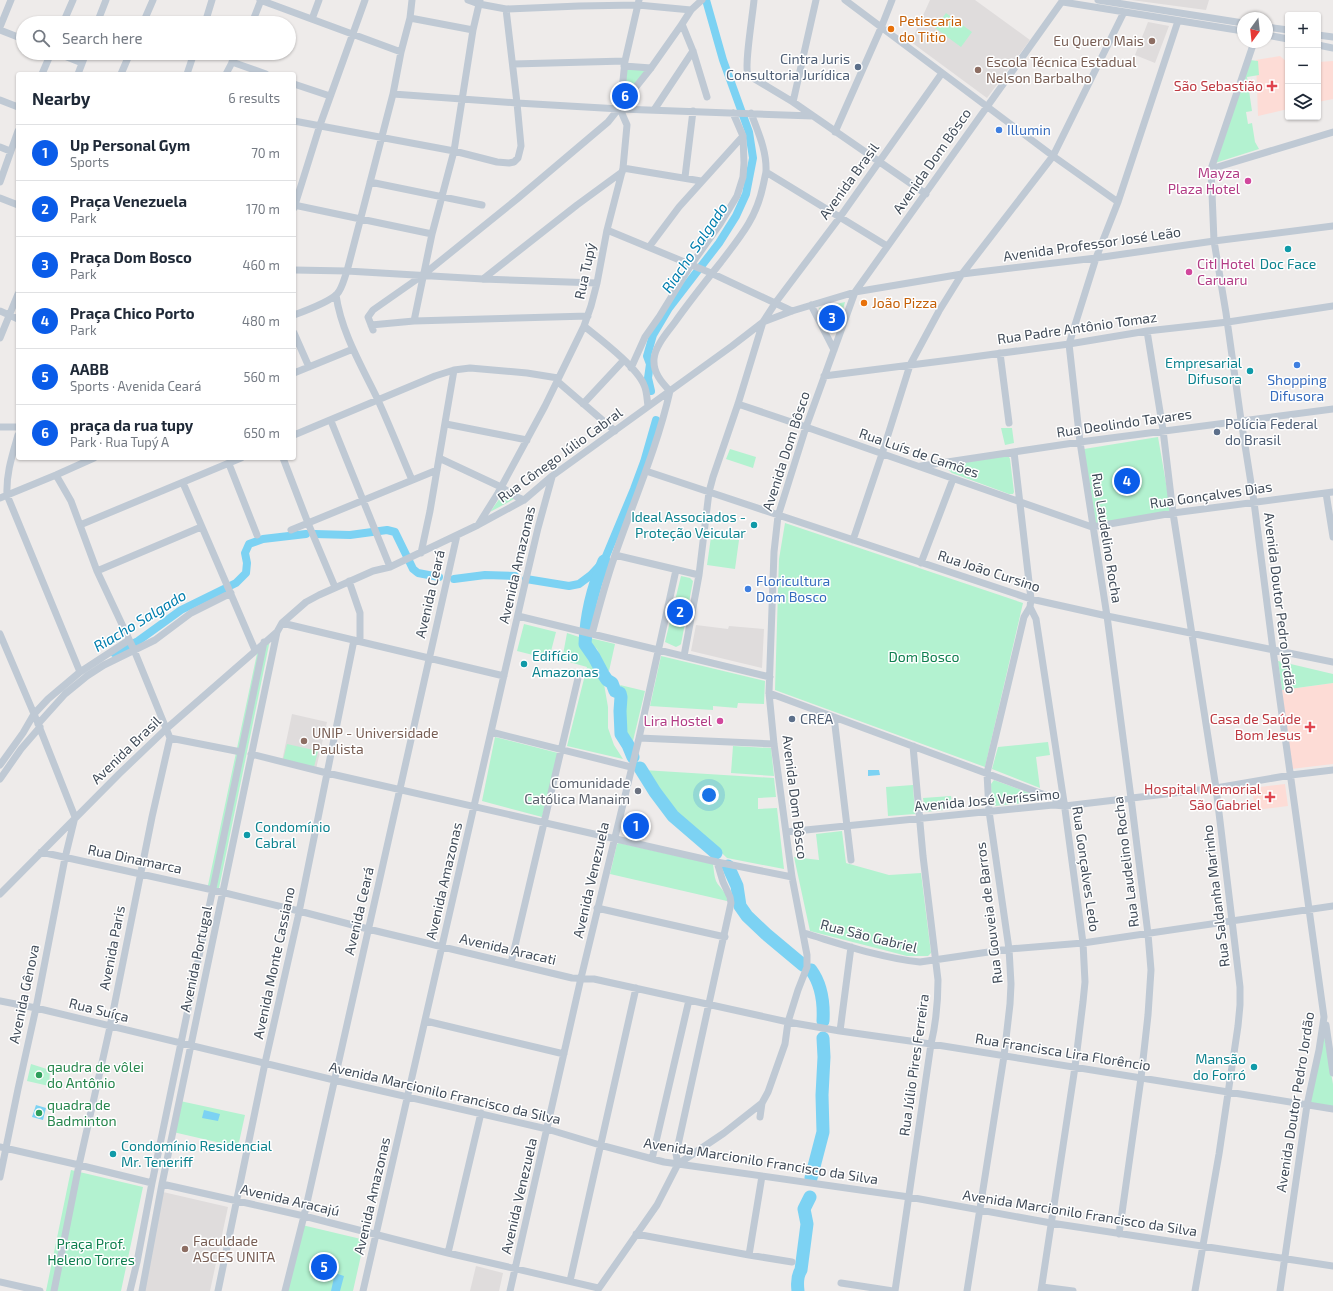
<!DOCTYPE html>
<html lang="en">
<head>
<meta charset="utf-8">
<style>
  :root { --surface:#fff; --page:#f6f6f7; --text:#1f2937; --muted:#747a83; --line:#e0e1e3; --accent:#0a5ce9 }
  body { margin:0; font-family:"Exo 2",sans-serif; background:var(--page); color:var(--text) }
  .controls { position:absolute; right:12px; top:12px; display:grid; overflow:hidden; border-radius:4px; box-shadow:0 1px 3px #0004 }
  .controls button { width:36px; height:36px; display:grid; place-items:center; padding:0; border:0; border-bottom:1px solid var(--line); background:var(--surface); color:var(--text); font:20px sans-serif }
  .compass { position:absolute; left:1237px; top:12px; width:36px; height:36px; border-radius:50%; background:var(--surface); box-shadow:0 1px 3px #0004; rotate:195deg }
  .you { position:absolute; left:709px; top:795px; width:14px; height:14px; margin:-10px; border:3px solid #fff; border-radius:50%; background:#1a73e8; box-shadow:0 0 0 6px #1a73e833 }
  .badge { display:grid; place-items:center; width:26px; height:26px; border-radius:50%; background:var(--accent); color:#fff; font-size:13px; font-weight:700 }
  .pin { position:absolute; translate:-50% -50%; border:2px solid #fff; box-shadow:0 1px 4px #0006 }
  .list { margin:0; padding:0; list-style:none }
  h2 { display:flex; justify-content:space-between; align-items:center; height:52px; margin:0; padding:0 16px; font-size:17px }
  h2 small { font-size:13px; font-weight:400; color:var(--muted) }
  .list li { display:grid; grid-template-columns:26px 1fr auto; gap:12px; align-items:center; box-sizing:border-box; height:56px; padding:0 16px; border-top:1px solid var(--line) }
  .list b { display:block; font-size:15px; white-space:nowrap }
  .list p { margin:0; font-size:13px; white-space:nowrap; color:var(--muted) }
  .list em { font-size:13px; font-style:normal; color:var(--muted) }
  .icon { flex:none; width:22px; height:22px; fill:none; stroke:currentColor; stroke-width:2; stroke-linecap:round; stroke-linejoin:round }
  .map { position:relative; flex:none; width:1333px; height:1291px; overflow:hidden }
  .search { position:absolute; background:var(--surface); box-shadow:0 1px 3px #0004; left:16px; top:16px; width:280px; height:44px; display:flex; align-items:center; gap:10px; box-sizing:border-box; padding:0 14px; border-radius:22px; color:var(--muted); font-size:15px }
  .panel { position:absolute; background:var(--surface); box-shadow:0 1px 3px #0004; left:16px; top:72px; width:280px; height:388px; border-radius:4px }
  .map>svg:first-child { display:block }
</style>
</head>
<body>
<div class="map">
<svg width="1333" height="1291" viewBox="0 0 1333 1291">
  <rect width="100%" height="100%" fill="#eeebea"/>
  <path fill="#dfdcdc" d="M930,0H975L1030,40L987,98L911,42Z
    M1131,0H1209L1206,10Z
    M1148,22L1169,26L1155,63L1135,55Z
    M696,625L728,629L729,626L764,629L762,668L691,651Z
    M292,714L327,722L316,769L282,761Z
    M163,1192L228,1207L210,1291H141Z
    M476,1266L503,1273L499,1291H470Z"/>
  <path fill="#fddcd6" d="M1280,56L1288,63V109L1258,116L1256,60Z
    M1333,61V99L1318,102V62Z
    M1333,683V764L1291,769L1282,690Z
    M1285,784L1288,806L1255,810L1252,788Z"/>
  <path fill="#b3f2d0" d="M946,13L972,32L961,47L935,28Z
    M1250,60L1258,61L1259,75L1247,77L1252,111L1246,112L1248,124L1252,123L1255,142L1259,149L1215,163Z
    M624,66L651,68L620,109Z
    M845,302L838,328L836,330L831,331L819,308Z
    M1001,428H1012L1014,443L1005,445Z
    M1158,437L1171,512L1096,525L1084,449Z
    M730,449L756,457L753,468L726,459Z
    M1006,456L1009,457L1010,459L1014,492L1013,494H1009L952,473L946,468L949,465Z
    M505,491L514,499L490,512Z
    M785,523L1023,603L985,767L775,690L779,559Z
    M711,537L739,540L735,569L707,565Z
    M681,576L690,578L693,581L681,644L680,645L676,647L665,642Z
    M524,624L556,632L549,659L517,651Z
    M567,633L579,637L580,644L591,659L604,684L608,707V728L614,745L623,759L567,746L587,667L562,660Z
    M271,635L218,893L207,890L259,644Z
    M590,638L615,644L609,671L606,669L597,649L591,644Z
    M661,656L765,681L764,704L738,703L737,708L713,706V710L650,706Z
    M1278,661L1333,674V683L1282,690Z
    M620,685L645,691L632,745C629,739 626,732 625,725C623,708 629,703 620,685Z
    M495,737L558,753L542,817L482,801Z
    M1048,742L1050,755L1036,757L1040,788L992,769L998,747Z
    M287,744L318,751L314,767L283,760Z
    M733,746L771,748L774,776L731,773Z
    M643,770L774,778L776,797L758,798V809L777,808L784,869L727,858L701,833L676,813Z
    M994,780L1041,797V801L995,806L992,804L991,784Z
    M913,785L915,814L888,816L886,787Z
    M951,796L953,809L925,812L923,798Z
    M842,831L846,863L889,875L921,873L931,953L928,956H907L810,931L794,857L819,860L816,834Z
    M619,843L713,864C714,870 714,876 716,881C720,889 728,893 727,901L610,874L617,844Z
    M1324,1035L1333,1084V1108L1309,1104Z
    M31,1064L50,1070L49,1086L27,1081Z
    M180,1101L245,1115L238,1147L173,1132Z
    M71,1170L143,1187L121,1291H46Z
    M302,1225L361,1239L364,1242L353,1291H284Z"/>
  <path fill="#7cd2f3" d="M868,770H879L880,775L868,776Z
    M36,1105L46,1108L43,1120L32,1117Z
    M204,1110L220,1114L218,1121L202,1118Z
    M335,1273L344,1276L340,1291H331Z"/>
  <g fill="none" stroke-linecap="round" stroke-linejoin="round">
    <path stroke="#7cd2f3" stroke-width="8" d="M651,391L648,378L650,364L647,356L653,335L669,308L719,243L736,216L746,194L753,158L749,132L723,60L706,0
      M314,534L350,535L387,530L395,532L413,569L418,573L439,577
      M454,579L485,575L515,576
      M526,579L569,586L579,584L591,575L604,561L634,489L644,462L656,420
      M114,653L138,641L181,610L236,583L246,573L247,563L245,553L249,544L263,539L306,534"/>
    <path stroke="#7cd2f3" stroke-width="13" d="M604,561C593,587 586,616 585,644L594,657L603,674L607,680L612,683L615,691L620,693L621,697L620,711L621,734L628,745L633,757
      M640,768L655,792L673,816L716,853
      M728,866L737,886L740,906L747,916L766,934L803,965
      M811,970C822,985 824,1003 823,1021
      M811,1178L823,1132L822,1095L824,1057L823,1038
      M798,1291C797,1283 797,1276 801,1270L807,1224L804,1209L810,1197"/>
    <path stroke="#bfc9d4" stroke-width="7" d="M260,0L401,52
      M468,0L479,4L506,9L579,6L638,5L691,10
      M754,0C753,13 744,66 748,75L793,102L926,194
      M845,0L1053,156L1118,202
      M1098,0L1243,23
      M1063,2L1243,31
      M410,18L473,30
      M312,19L319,0
      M63,23L73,0
      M97,23L106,0
      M143,23L153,0
      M205,23L212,0
      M252,23L261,0
      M682,24L693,51L707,97
      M0,27L11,0
      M1267,27L1288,30
      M0,30L23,39
      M1267,35L1288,39
      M1318,35L1333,37
      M1254,42L1211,169L1214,241L1226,313L1241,420L1254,502L1273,650L1324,1017L1319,1050L1307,1105L1280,1291
      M1318,45L1333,48
      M57,53L82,63
      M232,62L266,74
      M513,64L625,61
      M624,66L651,68
      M42,74L51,53
      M78,74L86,53
      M121,74L130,53
      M187,74L194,53
      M226,74L237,53
      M294,84L330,96
      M393,94L517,103L620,109L813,116
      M0,100L18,107
      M793,102L816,0
      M654,110L693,51
      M294,121L454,151L497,162L509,163L514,162L518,158L521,146L517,103L506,9
      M835,132L881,28L892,0
      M0,147L10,151
      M623,168L701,181
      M1211,169L1333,132
      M766,172L887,246
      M685,177L693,111
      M0,182L18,131
      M370,182L482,205
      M0,198L18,205
      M294,205L432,234
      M294,208L320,125L365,0
      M607,230L711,273L792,311
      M649,247L679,207L743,136
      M294,270L347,271L483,279L597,283
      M483,279L577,205L622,172
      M336,295C341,331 361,365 377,398C389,424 400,452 412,480
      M811,305L834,350
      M0,311L18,319
      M294,315C305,311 329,302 337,294C342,289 344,279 347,271L393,94L401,52L410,18L412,0
      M414,321L432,234L454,151L473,30L480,0
      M371,325L414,321L588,316
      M584,326C600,339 637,367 644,385C647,391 647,400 648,406
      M373,330L368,317L373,310L423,275L517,199L608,122L651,68L682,24L691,10L702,0
      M1147,331L1163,430L1173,513L1216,788L1240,987V1005L1238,1026L1219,1154L1195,1291
      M294,333L309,367
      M0,338L18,294
      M1000,353L1009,423
      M631,368L645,337L659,317L691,265L720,224L737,196L743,177L744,163L743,136L733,113
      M294,373L353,349
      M824,376L958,359L1069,344L1147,331L1228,322L1333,306
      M557,381L615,431
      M583,404L624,360
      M738,404L806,427L1092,527L1173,513L1333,492
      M331,421L390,567
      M446,424L527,440
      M0,427H18
      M18,435C12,456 6,474 7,495L80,672
      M294,435L435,376L454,370L470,368L527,373L558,378
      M1014,452L1031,599L1030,607L1036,619L1064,802L1083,943L1085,982L1083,1002L1075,1067L1041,1291
      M283,458L308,523L335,587
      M439,458L501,487L517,497L524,500
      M229,464L257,535
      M921,466L1080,442L1333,409
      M646,471L1031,599L1107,616L1333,662
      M183,483L255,650
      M1326,493L1333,537
      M0,498L56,475L94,458
      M80,525L241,458
      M478,525L498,493L545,406L584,326L591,306L597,283L607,230L623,168L627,125L620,109L625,61L639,0
      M291,530L437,470
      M853,540L882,454L910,365L939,311L962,274L1053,156L1124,12
      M421,553L430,511L454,370
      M615,555L699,575
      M921,563L953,479
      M97,571L201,527
      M349,581L360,613V641
      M518,616L770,677
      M282,623L504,676
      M0,634L37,721L75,817L65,858L36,1008L18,1089L0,1177
      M592,634C599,607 606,581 615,555C634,500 657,448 670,391C661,382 653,372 654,359C655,346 667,333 675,322C689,302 705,282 721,262C740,237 756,219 763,186C764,182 765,176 766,172C767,151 758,132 751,113
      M684,656L699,575L709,492L713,477L738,404L763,322L792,311L855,292L962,274L1096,258L1214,241L1333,226
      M769,693L1064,802
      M834,717L851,860
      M38,724L65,694L87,676L104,665L155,640L191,613L231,593
      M491,732L631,767
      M170,738L241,752
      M639,738L774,744
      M251,754L327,773L717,862L792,877
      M0,765L23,733L34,714L48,699L80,672L129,640
      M0,779L21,749L40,727
      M786,832L1053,805L1065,806L1216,788L1291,775L1333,770
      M41,852L213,890L299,911L368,929L572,978L594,979L788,1022L840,1031L931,1044L1333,1109
      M0,894L119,774L166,729L277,632
      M597,908L725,937
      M804,933C841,944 881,958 920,962L1009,949L1083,943L1333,906
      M511,963L579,674
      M0,1001L36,1008L334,1080L547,1129L600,1145L664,1162L909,1197L1051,1223L1333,1266
      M426,1021L564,1054
      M1326,1025L1333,1073
      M840,1031L851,947
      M760,1117L762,1103
      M0,1147L79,1165L152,1183
      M652,1159L689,1000
      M678,1164L676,1154L731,903L730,897L723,882L717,862
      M162,1184L304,1216L448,1253L598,1288
      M636,1234L749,1255L792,1262
      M1119,1234L1141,1078L1148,1015L1151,970L1148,934L1131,798L1107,616L1080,442L1069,344L1096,258L1118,202L1178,21
      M448,1253L481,1113
      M749,1255L762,1176
      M570,1281L636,988
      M0,1282L40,1291
      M841,1283L893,1291
      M1042,1287L1073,1291
      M54,1291L79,1165L110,1027L152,817L170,738L134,650L97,571L71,501L56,475
      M130,1291L137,1262L152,1183L264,642
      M142,1291L162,1184L277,632L282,623L306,602L319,595L373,571L390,567L478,525L524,500L552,476L732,346L763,322L776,302L840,217L942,73
      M218,1291L265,1063L298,917L354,640
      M285,1291L304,1216L457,535
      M363,1291L526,579L538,528L552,477
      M510,1291L581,978L639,738L676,570
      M597,1291L657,1205L678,1164L724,1133L762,1103L768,1092L785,1044L788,1022L798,990L807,967V955L792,877L774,744L769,693L774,552L778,516L806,427L855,292L1063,0
      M895,1291L931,1044C936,1023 938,1002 938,980L923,856L913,746
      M967,1291L1004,1056L1010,1004L1011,984L1009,949L989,811L987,773L1024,617L1030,607"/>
  </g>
  <g fill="#e8710a" stroke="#fff" stroke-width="1.5">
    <circle cx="891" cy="29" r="4"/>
    <circle cx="864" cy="303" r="4"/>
  </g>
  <g fill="#8d6e63" stroke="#fff" stroke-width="1.5">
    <circle cx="1152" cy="41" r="4"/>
    <circle cx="978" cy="70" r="4"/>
    <circle cx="304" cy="741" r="4"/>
    <circle cx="185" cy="1249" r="4"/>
  </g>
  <g fill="#5c6f8a" stroke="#fff" stroke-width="1.5">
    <circle cx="858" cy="67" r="4"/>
    <circle cx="1217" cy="432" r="4"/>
    <circle cx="792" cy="719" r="4"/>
  </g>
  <g fill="#e0444e" stroke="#fff" stroke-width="1.5">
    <path d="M1270 80h4v4h4v4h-4v4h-4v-4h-4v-4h4z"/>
    <path d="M1308 721h4v4h4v4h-4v4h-4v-4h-4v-4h4z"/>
    <path d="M1268 791h4v4h4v4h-4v4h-4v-4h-4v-4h4z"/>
  </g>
  <g fill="#3f7fe0" stroke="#fff" stroke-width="1.5">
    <circle cx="999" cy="130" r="4"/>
    <circle cx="1297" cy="365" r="4"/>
    <circle cx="748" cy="589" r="4"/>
  </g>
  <g fill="#d1479c" stroke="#fff" stroke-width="1.5">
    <circle cx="1248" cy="181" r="4"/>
    <circle cx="1189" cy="272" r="4"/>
    <circle cx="720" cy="721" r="4"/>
  </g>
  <g fill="#0f9aa8" stroke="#fff" stroke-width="1.5">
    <circle cx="1288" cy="249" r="4"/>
    <circle cx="1250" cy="371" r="4"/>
    <circle cx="754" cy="525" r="4"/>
    <circle cx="524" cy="664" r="4"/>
    <circle cx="247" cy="835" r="4"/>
    <circle cx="1254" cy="1067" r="4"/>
    <circle cx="113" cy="1154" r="4"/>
  </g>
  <circle fill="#6b7280" stroke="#fff" stroke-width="1.5" cx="638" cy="791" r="4"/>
  <g fill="#2e9e5b" stroke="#fff" stroke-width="1.5">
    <circle cx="39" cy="1075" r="4"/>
    <circle cx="39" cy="1113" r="4"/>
  </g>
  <g text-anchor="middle" stroke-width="3" stroke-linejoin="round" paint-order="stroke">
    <g font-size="14" fill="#c56008" stroke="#fff" text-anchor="start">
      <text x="899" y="26">Petiscaria<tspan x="899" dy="16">do Titio</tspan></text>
      <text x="872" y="308">João Pizza</text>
    </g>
    <g font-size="14" fill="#785e54" stroke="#fff" text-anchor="start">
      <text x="1144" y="46" text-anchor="end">Eu Quero Mais</text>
      <text x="986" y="67">Escola Técnica Estadual<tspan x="986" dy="16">Nelson Barbalho</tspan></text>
      <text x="312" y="738">UNIP - Universidade<tspan x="312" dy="16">Paulista</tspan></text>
      <text x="193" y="1246">Faculdade<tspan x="193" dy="16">ASCES UNITA</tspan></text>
    </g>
    <g font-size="14" fill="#4e5e75" stroke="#fff" text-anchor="start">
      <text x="850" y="64" text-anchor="end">Cintra Juris<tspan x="850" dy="16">Consultoria Jurídica</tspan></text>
      <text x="1225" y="429">Polícia Federal<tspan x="1225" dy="16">do Brasil</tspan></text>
      <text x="800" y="724">CREA</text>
    </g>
    <g font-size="14" fill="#be3a42" stroke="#fff" text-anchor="end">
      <text x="1263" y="91">São Sebastião</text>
      <text x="1301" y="724">Casa de Saúde<tspan x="1301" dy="16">Bom Jesus</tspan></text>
      <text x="1261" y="794">Hospital Memorial<tspan x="1261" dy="16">São Gabriel</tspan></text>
    </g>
    <g font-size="14" fill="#366cbe" stroke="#fff" text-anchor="start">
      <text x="1007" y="135">Illumin</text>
      <text x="1297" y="385" text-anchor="middle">Shopping<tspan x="1297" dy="16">Difusora</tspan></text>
      <text x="756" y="586">Floricultura<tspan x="756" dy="16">Dom Bosco</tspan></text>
    </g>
    <g font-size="14" fill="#424d5a" stroke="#fff">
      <text transform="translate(932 161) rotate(-55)" y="5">Avenida Dom Bôsco</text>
      <text transform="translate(849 181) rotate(-54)" y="5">Avenida Brasil</text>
      <text transform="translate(1092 244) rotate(-8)" y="5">Avenida Professor José Leão</text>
      <text transform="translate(585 271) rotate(-78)" y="5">Rua Tupý</text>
      <text transform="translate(1077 328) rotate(-8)" y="5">Rua Padre Antônio Tomaz</text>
      <text transform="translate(1124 423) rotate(-8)" y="5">Rua Deolindo Tavares</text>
      <text transform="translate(786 451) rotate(-72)" y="5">Avenida Dom Bôsco</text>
      <text transform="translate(919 453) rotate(19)" y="5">Rua Luís de Camões</text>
      <text transform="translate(560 455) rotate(-36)" y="5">Rua Cônego Júlio Cabral</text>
      <text transform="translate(1211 495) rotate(-8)" y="5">Rua Gonçalves Dias</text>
      <text transform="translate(1107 538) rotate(81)" y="5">Rua Laudelino Rocha</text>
      <text transform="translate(517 565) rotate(-77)" y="5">Avenida Amazonas</text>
      <text transform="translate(989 571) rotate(18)" y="5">Rua João Cursino</text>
      <text transform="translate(430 594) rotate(-77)" y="5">Avenida Ceará</text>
      <text transform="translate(1280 603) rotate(83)" y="5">Avenida Doutor Pedro Jordão</text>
      <text transform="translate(126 750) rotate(-44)" y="5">Avenida Brasil</text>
      <text transform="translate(795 797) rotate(83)" y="5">Avenida Dom Bôsco</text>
      <text transform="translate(987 800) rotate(-5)" y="5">Avenida José Veríssimo</text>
      <text transform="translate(135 859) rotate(12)" y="5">Rua Dinamarca</text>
      <text transform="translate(1126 862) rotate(-97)" y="5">Rua Laudelino Rocha</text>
      <text transform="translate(1086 869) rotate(82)" y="5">Rua Gonçalves Ledo</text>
      <text transform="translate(591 880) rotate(-77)" y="5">Avenida Venezuela</text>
      <text transform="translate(444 881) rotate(-77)" y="5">Avenida Amazonas</text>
      <text transform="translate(1216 896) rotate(-97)" y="5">Rua Saldanha Marinho</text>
      <text transform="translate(359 911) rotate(-77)" y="5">Avenida Ceará</text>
      <text transform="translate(989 913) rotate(-97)" y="5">Rua Gouveia de Barros</text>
      <text transform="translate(869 936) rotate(14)" y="5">Rua São Gabriel</text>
      <text transform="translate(112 948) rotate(-79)" y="5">Avenida Paris</text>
      <text transform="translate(508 949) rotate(13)" y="5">Avenida Aracati</text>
      <text transform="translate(196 959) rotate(-78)" y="5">Avenida Portugal</text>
      <text transform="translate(274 963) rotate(-78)" y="5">Avenida Monte Cassiano</text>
      <text transform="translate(24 994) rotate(-78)" y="5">Avenida Gênova</text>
      <text transform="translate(99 1010) rotate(14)" y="5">Rua Suíça</text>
      <text transform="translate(1063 1052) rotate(9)" y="5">Rua Francisca Lira Florêncio</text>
      <text transform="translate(914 1065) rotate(-82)" y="5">Rua Júlio Pires Ferreira</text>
      <text transform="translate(445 1093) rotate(13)" y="5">Avenida Marcionilo Francisco da Silva</text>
      <text transform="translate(1295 1102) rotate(-81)" y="5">Avenida Doutor Pedro Jordão</text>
      <text transform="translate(761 1161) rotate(9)" y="5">Avenida Marcionilo Francisco da Silva</text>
      <text transform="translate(372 1196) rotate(-77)" y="5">Avenida Amazonas</text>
      <text transform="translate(519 1196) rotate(-77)" y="5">Avenida Venezuela</text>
      <text transform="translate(290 1200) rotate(13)" y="5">Avenida Aracajú</text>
      <text transform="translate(1080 1213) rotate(9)" y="5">Avenida Marcionilo Francisco da Silva</text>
    </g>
    <g font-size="14" fill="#b23c85" stroke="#fff" text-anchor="end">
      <text x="1240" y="178">Mayza<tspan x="1240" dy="16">Plaza Hotel</tspan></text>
      <text x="1197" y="269" text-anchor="start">CitI Hotel<tspan x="1197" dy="16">Caruaru</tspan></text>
      <text x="712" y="726">Lira Hostel</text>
    </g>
    <g font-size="14" fill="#0d838f" stroke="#fff" text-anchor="end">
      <text x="1288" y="269" text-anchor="middle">Doc Face</text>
      <text x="1242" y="368">Empresarial<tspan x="1242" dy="16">Difusora</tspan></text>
      <text x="746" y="522">Ideal Associados -<tspan x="746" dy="16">Proteção Veicular</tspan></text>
      <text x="532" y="661" text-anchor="start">Edifício<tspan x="532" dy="16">Amazonas</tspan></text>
      <text x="255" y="832" text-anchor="start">Condomínio<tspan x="255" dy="16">Cabral</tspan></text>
      <text x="1246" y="1064">Mansão<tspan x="1246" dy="16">do Forró</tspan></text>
      <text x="121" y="1151" text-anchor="start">Condomínio Residencial<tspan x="121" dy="16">Mr. Teneriff</tspan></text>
    </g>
    <g font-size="14" fill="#0e7f4f" stroke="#fff">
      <text x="924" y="662">Dom Bosco</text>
      <text x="91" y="1249">Praça Prof.<tspan x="91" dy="16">Heleno Torres</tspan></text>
    </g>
    <g font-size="14" fill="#5b616d" stroke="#fff" text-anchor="end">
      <text x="630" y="788">Comunidade<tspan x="630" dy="16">Católica Manaim</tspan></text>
    </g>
    <g font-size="14" fill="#27864d" stroke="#fff" text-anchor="start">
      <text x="47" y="1072">qaudra de vôlei<tspan x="47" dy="16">do Antônio</tspan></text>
      <text x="47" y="1110">quadra de<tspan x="47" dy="16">Badminton</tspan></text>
    </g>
    <g font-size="15" font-style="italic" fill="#007eae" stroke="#fff">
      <text transform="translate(695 248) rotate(-56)" y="5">Riacho Salgado</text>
      <text transform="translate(140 621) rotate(-31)" y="5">Riacho Salgado</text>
    </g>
  </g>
</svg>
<div class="controls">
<button>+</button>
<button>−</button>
<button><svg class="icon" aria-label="layers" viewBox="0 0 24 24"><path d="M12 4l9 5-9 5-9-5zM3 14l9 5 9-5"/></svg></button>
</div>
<svg class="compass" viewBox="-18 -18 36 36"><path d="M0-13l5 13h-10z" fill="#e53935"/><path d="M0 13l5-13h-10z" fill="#747a83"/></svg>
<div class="you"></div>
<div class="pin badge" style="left:636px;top:826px">1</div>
<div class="pin badge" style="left:680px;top:612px">2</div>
<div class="pin badge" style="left:832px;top:318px">3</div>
<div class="pin badge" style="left:1127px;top:481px">4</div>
<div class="pin badge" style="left:324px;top:1267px">5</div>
<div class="pin badge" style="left:625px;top:96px">6</div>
<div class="search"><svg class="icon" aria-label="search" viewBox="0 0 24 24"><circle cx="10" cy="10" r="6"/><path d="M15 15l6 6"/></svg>Search here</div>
<section class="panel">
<h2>Nearby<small>6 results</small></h2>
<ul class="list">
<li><span class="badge">1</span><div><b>Up Personal Gym</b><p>Sports</p></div><em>70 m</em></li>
<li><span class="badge">2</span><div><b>Praça Venezuela</b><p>Park</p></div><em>170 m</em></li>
<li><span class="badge">3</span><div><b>Praça Dom Bosco</b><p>Park</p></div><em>460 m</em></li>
<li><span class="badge">4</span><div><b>Praça Chico Porto</b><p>Park</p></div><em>480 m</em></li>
<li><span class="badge">5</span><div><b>AABB</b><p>Sports · Avenida Ceará</p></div><em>560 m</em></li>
<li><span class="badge">6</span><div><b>praça da rua tupy</b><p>Park · Rua Tupý A</p></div><em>650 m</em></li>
</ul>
</section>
</div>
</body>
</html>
